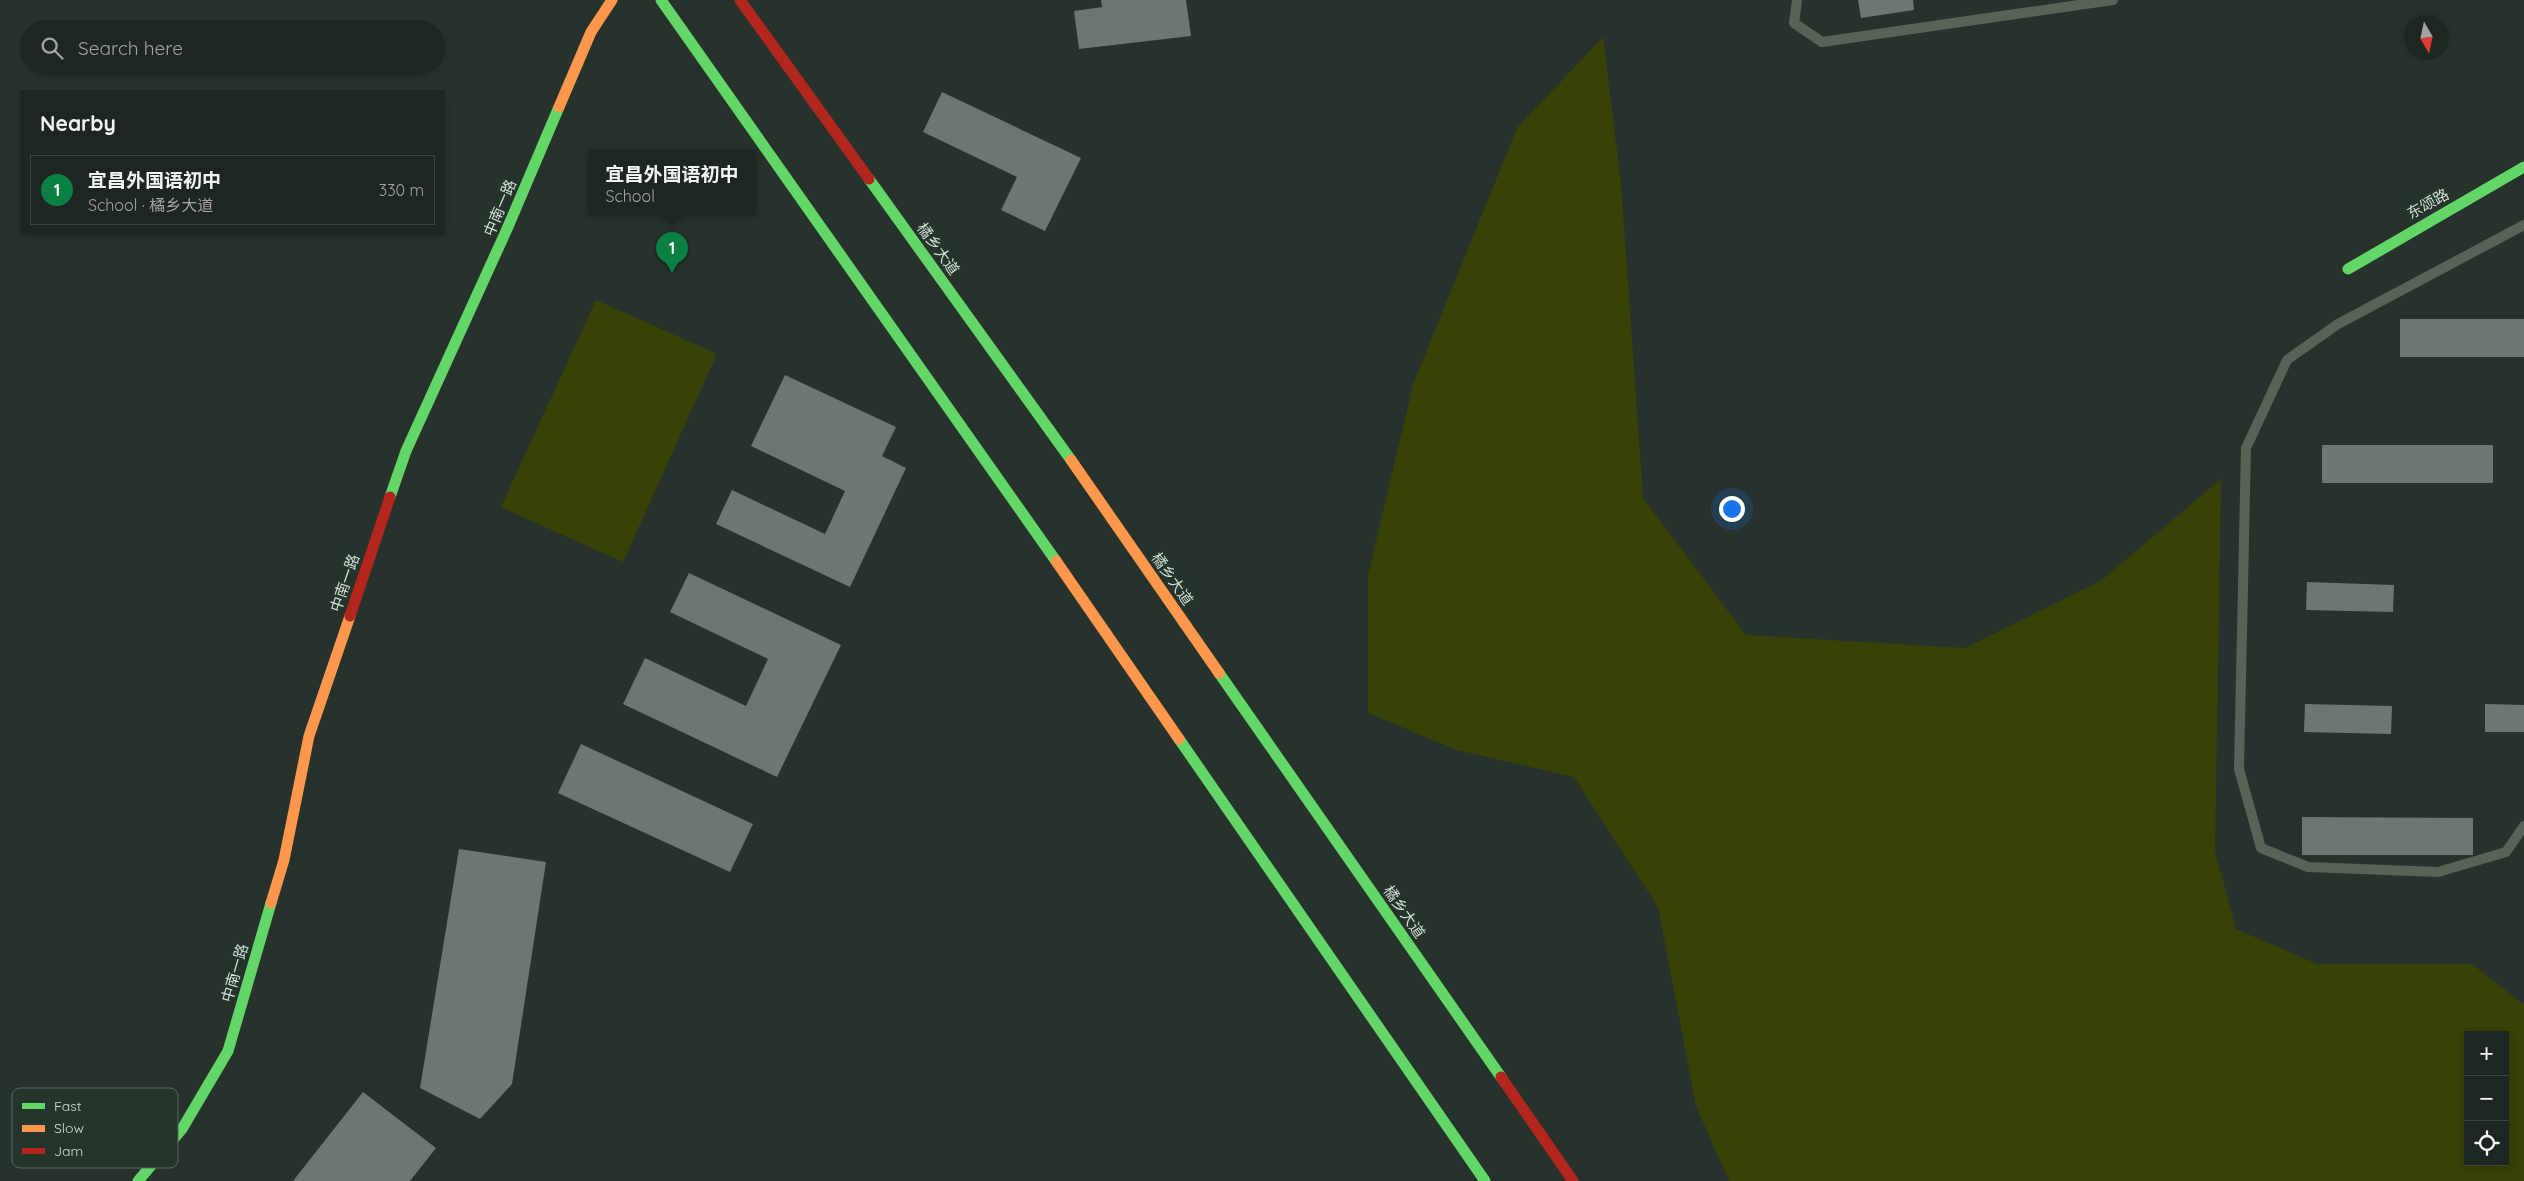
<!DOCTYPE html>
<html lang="en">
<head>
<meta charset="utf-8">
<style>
  :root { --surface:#1e2622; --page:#2b322f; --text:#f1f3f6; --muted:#a1a5a5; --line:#3c4340; --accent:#0b8043 }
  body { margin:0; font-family:Quicksand,"Noto Sans SC",sans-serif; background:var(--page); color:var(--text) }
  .controls { position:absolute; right:15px; bottom:15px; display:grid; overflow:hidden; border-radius:0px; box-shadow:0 2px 8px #0003 }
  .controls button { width:45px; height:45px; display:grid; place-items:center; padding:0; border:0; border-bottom:1px solid var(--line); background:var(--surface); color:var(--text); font:25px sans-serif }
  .compass { position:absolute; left:2404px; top:15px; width:45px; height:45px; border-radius:50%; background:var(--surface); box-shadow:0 2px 8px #0003; rotate:171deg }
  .you { position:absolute; left:1731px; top:508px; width:18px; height:18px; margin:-12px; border:4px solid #fff; border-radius:50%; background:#1a73e8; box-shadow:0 0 0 8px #1a73e833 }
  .badge { display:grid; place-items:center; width:32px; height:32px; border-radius:50%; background:var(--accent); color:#fff; font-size:16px; font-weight:700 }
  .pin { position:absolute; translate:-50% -41px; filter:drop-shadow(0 1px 2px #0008) }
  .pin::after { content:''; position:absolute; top:26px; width:18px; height:15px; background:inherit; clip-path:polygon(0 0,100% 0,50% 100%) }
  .popup { position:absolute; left:588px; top:150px; width:168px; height:65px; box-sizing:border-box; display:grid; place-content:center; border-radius:0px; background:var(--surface); filter:drop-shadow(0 1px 4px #0005); font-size:16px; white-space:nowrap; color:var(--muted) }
  .popup b { font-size:19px; color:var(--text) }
  .popup::after { content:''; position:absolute; left:50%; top:100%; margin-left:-10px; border:10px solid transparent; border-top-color:var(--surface) }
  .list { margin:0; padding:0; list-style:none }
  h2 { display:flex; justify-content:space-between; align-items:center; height:65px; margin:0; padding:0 20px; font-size:21px }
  h2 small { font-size:16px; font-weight:400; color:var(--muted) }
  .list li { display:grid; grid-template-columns:32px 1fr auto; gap:15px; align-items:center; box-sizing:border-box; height:70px; margin:0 10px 10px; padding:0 10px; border:1px solid var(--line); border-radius:0px }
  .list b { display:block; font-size:19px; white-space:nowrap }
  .list p { margin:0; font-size:16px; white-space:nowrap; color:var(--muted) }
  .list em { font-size:16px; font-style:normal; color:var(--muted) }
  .icon { flex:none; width:28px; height:28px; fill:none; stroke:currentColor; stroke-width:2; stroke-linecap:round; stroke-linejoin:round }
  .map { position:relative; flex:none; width:2524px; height:1181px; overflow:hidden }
  .search { position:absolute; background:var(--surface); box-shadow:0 2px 8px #0003; left:20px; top:20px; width:425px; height:55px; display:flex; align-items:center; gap:12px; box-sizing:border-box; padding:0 18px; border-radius:28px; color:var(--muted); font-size:19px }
  .panel { position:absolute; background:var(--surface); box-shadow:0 2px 8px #0003; left:20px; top:90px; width:425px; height:145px; border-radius:0px }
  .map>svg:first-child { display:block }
</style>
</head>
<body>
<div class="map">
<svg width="2524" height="1181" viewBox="0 0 2524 1181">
  <rect width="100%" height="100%" fill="#28322d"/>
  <path fill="#384106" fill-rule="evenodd" d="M1603,37L1621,184L1643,498L1746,635L1965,648L2102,580L2221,479L2215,851L2236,929L2317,964H2472L2524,1005V1181H1729L1696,1106L1658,907L1574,777L1457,750L1368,713V575L1413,385L1517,128ZM2468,1035H2505V1162H2468Z
    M596,300L717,354L623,562L501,507Z"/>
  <path fill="#6c7672" d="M1101,0H1186L1191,36L1079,49L1074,11L1102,7Z
    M1858,0H1913L1914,10L1861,18Z
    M942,92L1081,158L1045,231L1001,210L1017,177L923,132Z
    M2400,319H2524V357H2400Z
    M785,375L896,427L882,456L906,468L850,587L716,524L732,490L825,534L845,491L751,446Z
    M2322,445H2493V483H2322Z
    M689,573L841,645L777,777L623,704L645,658L746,706L768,659L670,612Z
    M2307,582L2394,585L2393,612L2306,610Z
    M2305,704L2392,706L2391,734L2304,732Z
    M2485,704L2524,705V732H2485Z
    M581,744L753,824L730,872L558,793Z
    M2302,817L2473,818V855H2302Z
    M459,849L546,862L512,1084L480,1119L420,1088Z
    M363,1092L436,1148L410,1181H293Z"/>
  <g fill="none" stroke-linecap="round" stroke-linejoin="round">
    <path stroke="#586256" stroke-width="10" d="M1797,0L1794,23L1822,42L2113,0
      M2524,225L2338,324L2287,360L2246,448L2239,769L2261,848L2308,867L2438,872L2506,852L2524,826"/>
    <path stroke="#63d668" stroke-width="11" d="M661,0L1056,561
      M869,179L1071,460
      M2348,269L2524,167
      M390,497L406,451L507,229L559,107
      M1219,673L1501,1077
      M1179,739L1485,1181
      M138,1181L182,1129L228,1051L271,903"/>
    <path stroke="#ff974d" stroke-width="11" d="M559,107L591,32L612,0
      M1071,460L1219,673
      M1056,561L1179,739
      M271,903L284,860L309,736L350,616"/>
    <path stroke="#b3261e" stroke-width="11" d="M740,0L869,179
      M350,616L390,497
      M1501,1077L1573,1181"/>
  </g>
  <g text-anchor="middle" stroke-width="5" stroke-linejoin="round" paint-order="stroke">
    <g font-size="15" fill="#d3ddd7" stroke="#25352c">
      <text transform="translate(2428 204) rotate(-29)" y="5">东颂路</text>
      <text transform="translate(500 208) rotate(-67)" y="5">中南一路</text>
      <text transform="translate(938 249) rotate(54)" y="5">橘乡大道</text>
      <text transform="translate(1172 579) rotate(55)" y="5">橘乡大道</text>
      <text transform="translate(345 583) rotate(-71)" y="5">中南一路</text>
      <text transform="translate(1404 912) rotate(55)" y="5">橘乡大道</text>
      <text transform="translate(235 973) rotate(-74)" y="5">中南一路</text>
    </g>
  </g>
  <rect x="12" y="1088" width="166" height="80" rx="8" fill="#25352c" stroke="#59675f" stroke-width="1"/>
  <rect x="22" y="1103" width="23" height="6" fill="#63d668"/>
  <rect x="22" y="1125" width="23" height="7" fill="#ff974d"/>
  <rect x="22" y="1148" width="23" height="6" fill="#b3261e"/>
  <g font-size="14" fill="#d3ddd7">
    <text x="54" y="1111">Fast</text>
    <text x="54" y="1133">Slow</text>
    <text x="54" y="1156">Jam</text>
  </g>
</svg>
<div class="controls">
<button>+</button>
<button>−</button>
<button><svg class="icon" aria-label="locate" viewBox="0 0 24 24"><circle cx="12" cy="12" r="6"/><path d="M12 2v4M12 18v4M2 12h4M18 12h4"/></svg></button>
</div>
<svg class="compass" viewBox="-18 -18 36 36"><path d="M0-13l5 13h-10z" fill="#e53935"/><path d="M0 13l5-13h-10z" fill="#a1a5a5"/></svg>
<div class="you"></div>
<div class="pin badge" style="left:672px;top:273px">1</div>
<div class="popup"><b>宜昌外国语初中</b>School</div>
<div class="search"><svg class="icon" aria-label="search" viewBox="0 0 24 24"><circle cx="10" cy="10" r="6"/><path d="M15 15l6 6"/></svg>Search here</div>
<section class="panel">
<h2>Nearby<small></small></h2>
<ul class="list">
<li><span class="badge">1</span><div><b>宜昌外国语初中</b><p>School · 橘乡大道</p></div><em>330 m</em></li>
</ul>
</section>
</div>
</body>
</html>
